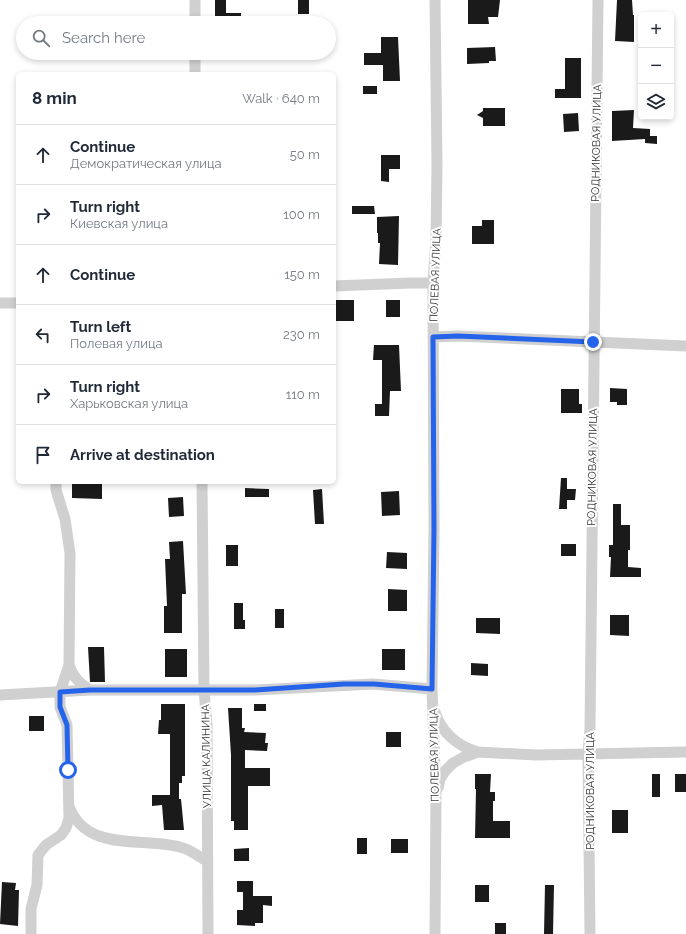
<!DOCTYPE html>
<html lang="en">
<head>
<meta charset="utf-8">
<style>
  :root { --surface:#fff; --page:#f6f6f7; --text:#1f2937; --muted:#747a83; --line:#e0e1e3 }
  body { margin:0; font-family:Raleway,sans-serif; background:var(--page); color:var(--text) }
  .controls { position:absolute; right:12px; top:12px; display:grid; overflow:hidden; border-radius:6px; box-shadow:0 2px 6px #0003 }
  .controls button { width:36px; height:36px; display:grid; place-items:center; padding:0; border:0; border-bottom:1px solid var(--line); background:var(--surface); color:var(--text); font:20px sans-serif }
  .stop { position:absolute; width:12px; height:12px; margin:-9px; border:3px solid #2563eb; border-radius:50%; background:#fff }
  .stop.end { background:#2563eb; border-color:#fff; box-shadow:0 1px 4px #0008 }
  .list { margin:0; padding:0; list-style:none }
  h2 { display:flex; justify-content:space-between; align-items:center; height:52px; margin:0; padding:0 16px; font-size:17px }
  h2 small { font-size:13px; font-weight:400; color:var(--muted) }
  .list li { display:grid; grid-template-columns:26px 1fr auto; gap:12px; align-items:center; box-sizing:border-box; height:60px; padding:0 16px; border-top:1px solid var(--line) }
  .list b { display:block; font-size:15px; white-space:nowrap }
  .list p { margin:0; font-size:13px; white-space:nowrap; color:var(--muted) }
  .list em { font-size:13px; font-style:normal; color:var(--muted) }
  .icon { flex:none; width:22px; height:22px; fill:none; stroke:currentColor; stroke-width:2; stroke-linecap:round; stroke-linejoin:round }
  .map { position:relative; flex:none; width:686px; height:934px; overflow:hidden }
  .search { position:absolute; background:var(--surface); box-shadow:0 2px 6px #0003; left:16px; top:16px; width:320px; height:44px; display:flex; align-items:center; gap:10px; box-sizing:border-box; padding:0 14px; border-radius:22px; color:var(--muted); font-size:15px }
  .panel { position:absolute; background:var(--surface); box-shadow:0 2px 6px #0003; left:16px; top:72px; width:320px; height:412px; border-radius:6px }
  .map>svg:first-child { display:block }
</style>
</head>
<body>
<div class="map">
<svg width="686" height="934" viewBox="0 0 686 934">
  <rect width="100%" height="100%" fill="#fff"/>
  <path fill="#1a1a1a" d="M215,0H226V13H241V23H215Z
    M298,0H309V14H298Z
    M468,0H500L498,17H488L489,24H468Z
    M617,0H632L633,15H634V42L615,41Z
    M381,37H398L400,81H383V65H364V53H381Z
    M495,47L496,61H489V63L467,64V48Z
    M565,58H581V98H555V89H565Z
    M363,86H377V94H363Z
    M483,108H505V126H483V118L477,115L483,111Z
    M634,110L633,128L650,129V136H657V144L645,143V139L612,141V111Z
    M578,113L579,131L564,132L563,114Z
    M381,155H400V169H389V182L381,181Z
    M352,206H374L375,214H352Z
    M399,216L398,265L379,264L380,243H378V233H377V217Z
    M482,220H494V244H472V226H482Z
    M334,300H354V321H334Z
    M386,300H400V317H386Z
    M374,345H399L401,391H390L389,416H375V404H382V360H373Z
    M610,388L627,389V405H617V402H610Z
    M561,389H579V404H582V413H561Z
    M561,478H567V489H576L575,500H567V509H559Z
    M72,482H102V499L72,498Z
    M245,488L269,489V497H245Z
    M322,489L324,524H315L313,490Z
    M399,491L400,515L382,516L381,492Z
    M183,497L184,516L169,517L168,498Z
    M613,504H621V525H630V550H628V567L641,568V577H610L611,557H609V545H613Z
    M183,541L186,594H182V633H164V606H167L165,559H170L169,542Z
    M561,544H576V556H561Z
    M226,545H238V566H226Z
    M387,552L407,553V569L386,568Z
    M388,589L407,590V611H388Z
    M234,603H243V620H245V629H234Z
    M275,609H284V628H275Z
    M610,615H629V636L610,635Z
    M476,618H500V634L476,633Z
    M88,647H104L105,682H90Z
    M165,649H187V677H165Z
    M382,649H405V670H382Z
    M471,663L488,664V676L471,675Z
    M161,704H185V776H182V783H179V799H181L184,830H164L162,805L152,806V795H170V734H158L159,720H161Z
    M254,704H266V711H254Z
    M228,708H242V728H245L244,732L266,733L265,743H268L267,751L245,750V768H270V786H248V830H234V821H231V755Z
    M29,716H44V731H29Z
    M386,732H401V747H386Z
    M475,774H491L490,792H495V801H493V821H510V838H475L476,789H475Z
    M652,774H660V797H652Z
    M675,774H686V792H675Z
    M612,810H628V833H612Z
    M357,838H367V854H357Z
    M391,839H408V853H391Z
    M249,848V861H234V849Z
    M237,881H253V896H272V906L263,905V923H255V926L237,925V910H243V892H237Z
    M2,882L16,883L15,890H19L18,926L0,924Z
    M475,885H489V902H475Z
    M545,885H554L553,934H544Z
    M495,923H506V934H495Z"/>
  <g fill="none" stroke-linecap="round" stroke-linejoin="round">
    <path stroke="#d0d0d0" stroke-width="11" d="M195,0V23
      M195,53V74
      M334,286L411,283H433
      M0,303H18
      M433,337L458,336L686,346
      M202,482L204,690L207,725L208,934
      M69,665C73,677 79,683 90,690
      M0,695L90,690H255L373,684L432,689
      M435,712C442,733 457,746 478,752
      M438,788L440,779L445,771L453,763L464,757L478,752L536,755L686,752
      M69,806C86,854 146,836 183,848C191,850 199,857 207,861
      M31,934V909L37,885L38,855L46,845L61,835L66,828L69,818L67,725L60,707V692L69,665L70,553L65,519L56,490V482
      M435,934L436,797L432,689L434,529L433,283L436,240L437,165L435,0
      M590,934L588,754L590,729L598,0"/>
  </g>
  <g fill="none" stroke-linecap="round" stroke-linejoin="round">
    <path stroke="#2563eb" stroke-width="5" d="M68,770L67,725L60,707V692L90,690H255L344,684H374L432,689L434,529L433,337L458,336L593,342"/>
  </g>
  <g text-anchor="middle" stroke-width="4" stroke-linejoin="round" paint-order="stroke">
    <g font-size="11" fill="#333" stroke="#fff">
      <text transform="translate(596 143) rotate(-89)" y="4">РОДНИКОВАЯ УЛИЦА</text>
      <text transform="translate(435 275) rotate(-88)" y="4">ПОЛЕВАЯ УЛИЦА</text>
      <text transform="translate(592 467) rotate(-89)" y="4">РОДНИКОВАЯ УЛИЦА</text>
      <text transform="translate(434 755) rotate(-91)" y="4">ПОЛЕВАЯ УЛИЦА</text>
      <text transform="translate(206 756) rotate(-91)" y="4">УЛИЦА КАЛИНИНА</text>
      <text transform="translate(590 791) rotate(-90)" y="4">РОДНИКОВАЯ УЛИЦА</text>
    </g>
  </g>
</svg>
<div class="controls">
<button>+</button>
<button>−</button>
<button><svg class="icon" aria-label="layers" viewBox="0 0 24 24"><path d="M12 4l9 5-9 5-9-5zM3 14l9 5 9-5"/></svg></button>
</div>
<div class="stop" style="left:68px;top:770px"></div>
<div class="stop end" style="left:593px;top:342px"></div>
<div class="search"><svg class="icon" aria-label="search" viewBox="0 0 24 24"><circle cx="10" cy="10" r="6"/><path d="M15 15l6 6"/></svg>Search here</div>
<section class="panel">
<h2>8 min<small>Walk · 640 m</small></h2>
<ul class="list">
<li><svg class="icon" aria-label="ahead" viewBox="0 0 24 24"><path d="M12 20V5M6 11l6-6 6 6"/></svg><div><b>Continue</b><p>Демократическая улица</p></div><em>50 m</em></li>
<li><svg class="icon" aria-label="right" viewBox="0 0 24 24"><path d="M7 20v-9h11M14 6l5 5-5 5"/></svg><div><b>Turn right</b><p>Киевская улица</p></div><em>100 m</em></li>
<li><svg class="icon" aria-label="ahead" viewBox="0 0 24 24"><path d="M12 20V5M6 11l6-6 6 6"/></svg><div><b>Continue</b></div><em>150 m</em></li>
<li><svg class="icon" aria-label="left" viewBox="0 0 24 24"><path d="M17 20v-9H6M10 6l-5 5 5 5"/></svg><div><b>Turn left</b><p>Полевая улица</p></div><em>230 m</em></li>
<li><svg class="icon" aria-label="right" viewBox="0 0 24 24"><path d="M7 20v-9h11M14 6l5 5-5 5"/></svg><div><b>Turn right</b><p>Харьковская улица</p></div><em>110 m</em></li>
<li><svg class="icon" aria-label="arrive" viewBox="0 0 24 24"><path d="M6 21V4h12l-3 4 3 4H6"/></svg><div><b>Arrive at destination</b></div></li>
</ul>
</section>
</div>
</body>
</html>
